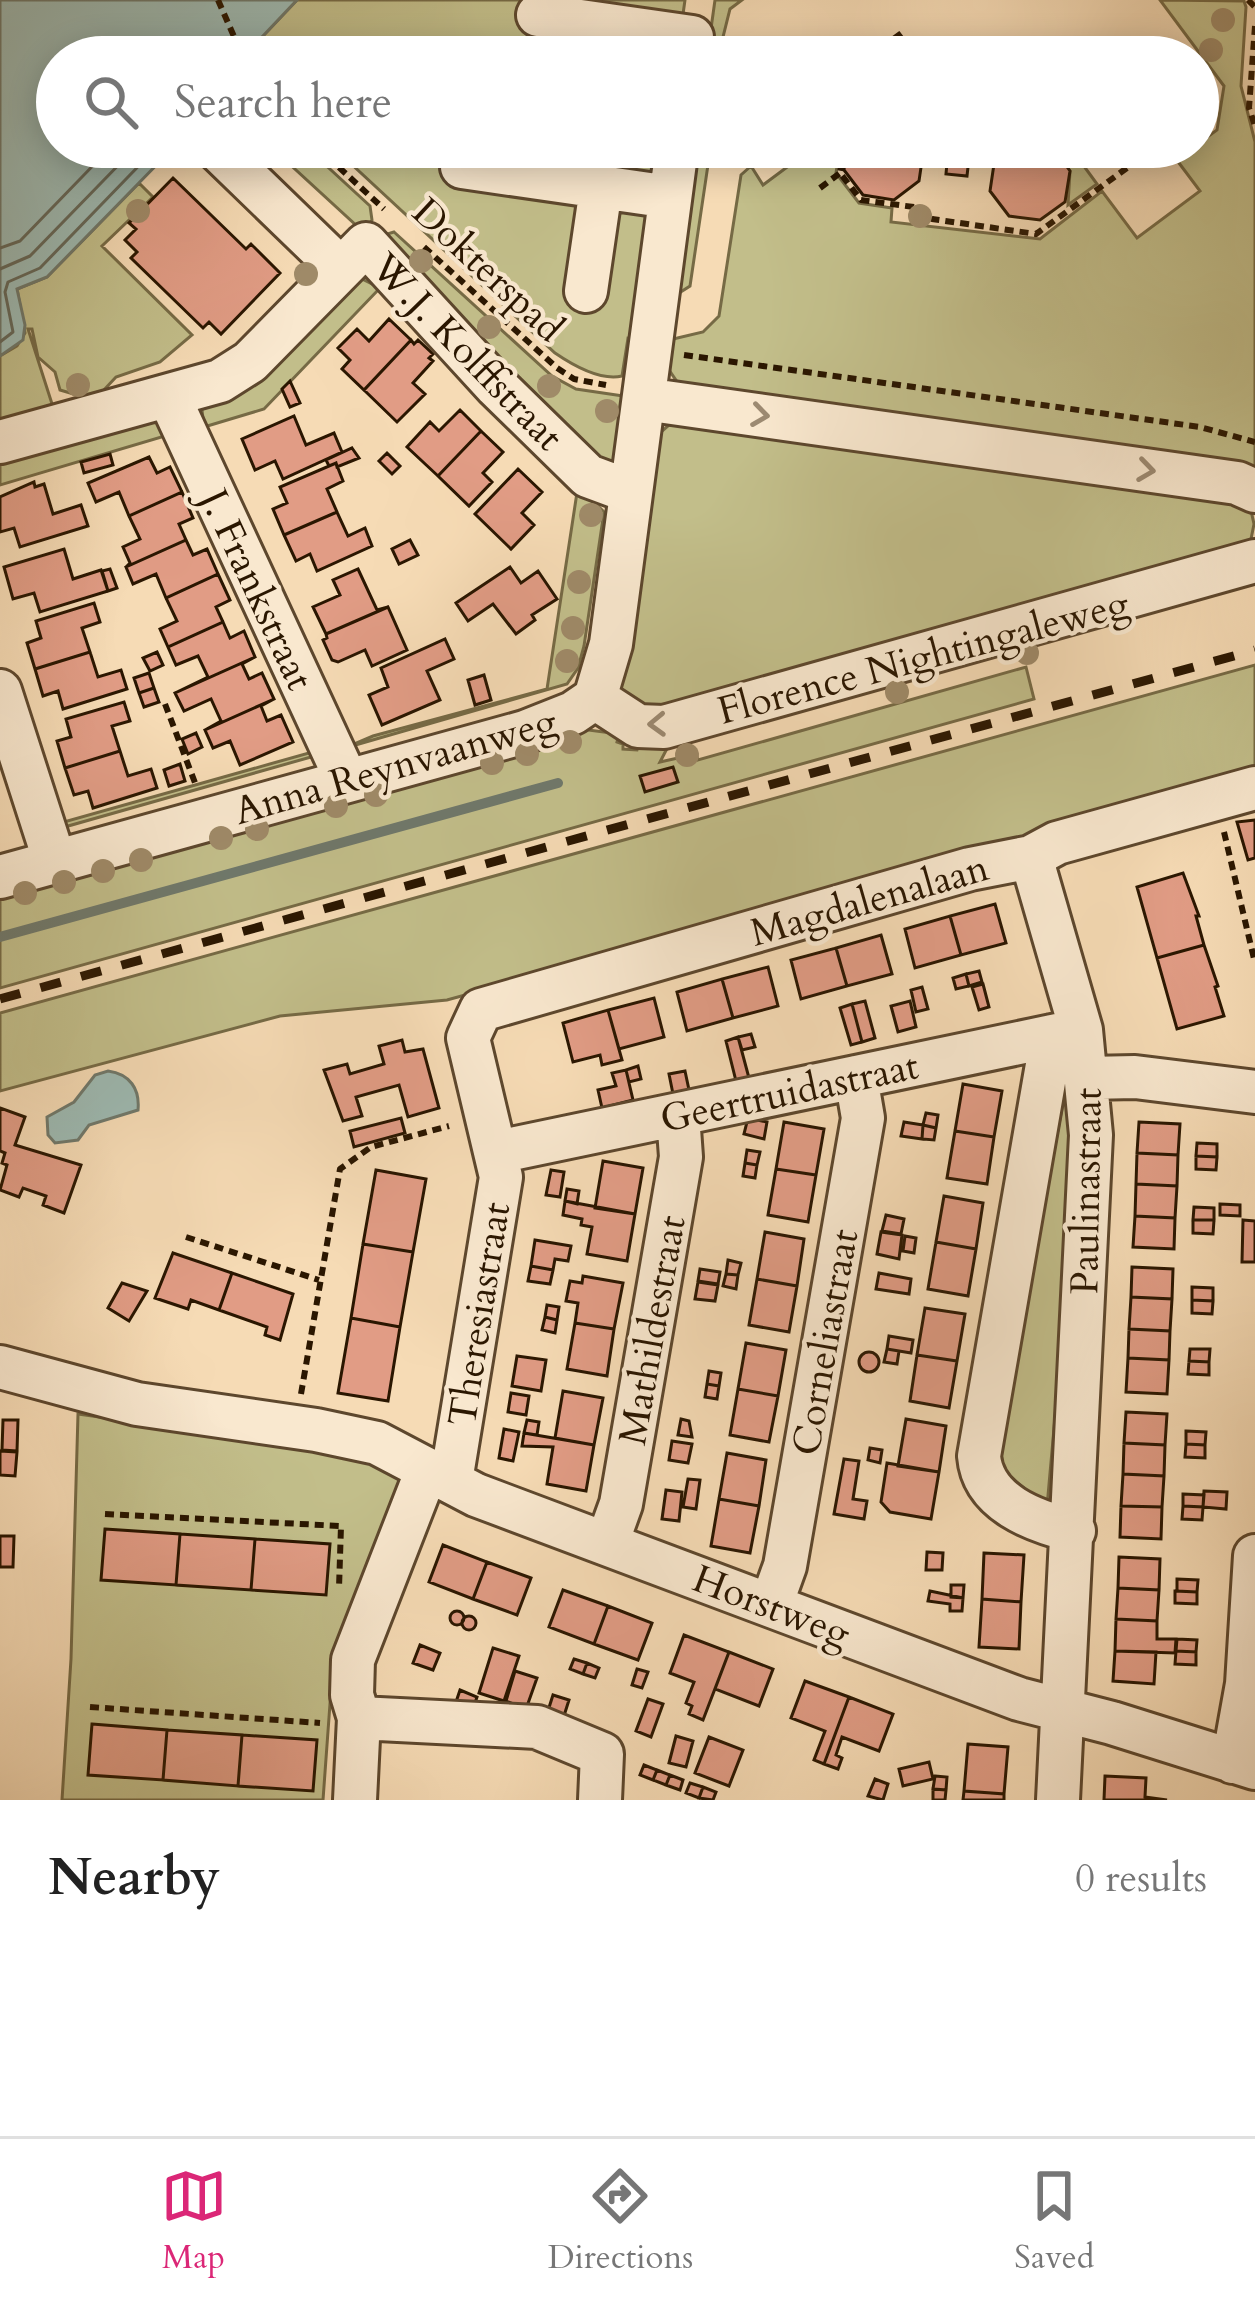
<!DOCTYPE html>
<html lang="en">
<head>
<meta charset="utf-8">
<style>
  :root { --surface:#fff; --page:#f2f2f2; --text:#222; --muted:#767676; --line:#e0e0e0; --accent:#db2777 }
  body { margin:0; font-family:Cardo,serif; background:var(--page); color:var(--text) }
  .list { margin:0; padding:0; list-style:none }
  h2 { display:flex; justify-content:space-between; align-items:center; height:156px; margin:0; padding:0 48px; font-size:51px }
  h2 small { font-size:39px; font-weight:400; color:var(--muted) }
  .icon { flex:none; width:66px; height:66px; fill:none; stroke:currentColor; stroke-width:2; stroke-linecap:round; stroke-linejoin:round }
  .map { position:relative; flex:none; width:1255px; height:1800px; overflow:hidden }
  .search { position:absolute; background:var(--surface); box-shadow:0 6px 30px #0003; left:36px; right:36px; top:36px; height:132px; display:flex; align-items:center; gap:30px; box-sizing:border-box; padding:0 42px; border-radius:66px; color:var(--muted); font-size:45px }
  .sheet { height:336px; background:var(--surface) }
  nav { display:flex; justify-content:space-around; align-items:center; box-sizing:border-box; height:168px; border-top:3px solid var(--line); background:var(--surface); font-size:33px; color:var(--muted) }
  nav a { display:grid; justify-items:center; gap:6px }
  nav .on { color:var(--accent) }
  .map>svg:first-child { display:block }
</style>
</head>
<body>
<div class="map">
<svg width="1255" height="1800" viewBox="0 0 1255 1800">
  <rect width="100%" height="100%" fill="#f6dbb5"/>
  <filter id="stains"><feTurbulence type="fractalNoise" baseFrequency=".00167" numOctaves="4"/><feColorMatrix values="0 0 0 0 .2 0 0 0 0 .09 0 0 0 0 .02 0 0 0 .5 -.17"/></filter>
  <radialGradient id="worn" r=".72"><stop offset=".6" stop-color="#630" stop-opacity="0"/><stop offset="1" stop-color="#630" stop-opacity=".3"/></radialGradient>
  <path fill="#c2be8a" stroke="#766a45" stroke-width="3" fill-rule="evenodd" d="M297,0H685L677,57H249L247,53Z
    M715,0H742L730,9L718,57H707Z
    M1160,0L1244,1L1246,7L1241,86L1255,142V475L678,383L667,367L669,340L703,332L719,316L741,175L751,166L763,185L814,147H840L836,173L859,203L892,208L891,222L1040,239L1102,191L1137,238L1200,191L1167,147L1180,157L1217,130L1224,86Z
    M271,147H306L370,206L372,220L367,227L357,226Z
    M333,147H665L639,339L628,338L622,376C600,381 574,366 555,353Z
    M694,147H713L717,152L709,158L690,286L679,293Z
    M1053,147H1070L1097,184L1068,205L1070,171Z
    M139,183L153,197L102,246L192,335L160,362L116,377L102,392L243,356L0,430V356L17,346L25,333L17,289L47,277ZM28,329H32L38,357L55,372L60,390L77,395L79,400L53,407Z
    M394,232L552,376L576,389L630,397L616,462L600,466L448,316C441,281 407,259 376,244L387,234Z
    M360,278L380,288L264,409L204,427L201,402Z
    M158,414L175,433L0,485V455Z
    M677,418L1250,506L1254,524L1250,544L667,717L624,700L617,677L654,438Z
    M578,486L604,512L584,646L578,668L567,684L345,748L373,736L547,689Z
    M1255,665V777L447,1000L280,1016L0,1091V1013Z
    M1026,667L1034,699L0,988V891L581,729L619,734L617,742L623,744V749L637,750L641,737L675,733L660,762L696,754L698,760Z
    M316,751L318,755L54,830L53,825Z
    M1065,1092L1078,1097L1082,1115L1047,1507L996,1465Z
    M78,1414L341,1451L375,1458L405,1479V1492L331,1690L323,1800H62L71,1659Z"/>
  <path fill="#9dbab3" stroke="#6f786b" stroke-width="3" d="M0,0H297L243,57H57V147H174L47,277L17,289L25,325L23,340L0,356Z
    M108,1071C130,1074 140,1089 138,1110L89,1125L78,1140L55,1143L48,1135L47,1117L74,1102L95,1075Z"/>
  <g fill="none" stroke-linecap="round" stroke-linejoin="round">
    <path stroke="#64685a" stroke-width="3" d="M0,248L20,241L111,147
      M0,269L30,256L136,147
      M0,342L13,332L5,292L8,282L40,268L157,147"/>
    <path stroke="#6f786b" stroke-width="10" d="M0,937L558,783"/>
  </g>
  <path fill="#e19c85" stroke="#2a1600" stroke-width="3" d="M899,33L917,57H866Z
    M949,40L956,49L967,40L983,43L992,54L1000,48L1007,57H927Z
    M846,147H918L923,154L919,181L894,200L863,195L844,170Z
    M935,147H995L968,167L967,176L946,174L947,163Z
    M997,147H1053L1070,171L1065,202L1040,220L1009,216L990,191L994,164L1004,156Z
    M173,178L246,249L251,244L280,273L221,334L209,322L203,328L131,258L137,252L125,240L136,229L129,223Z
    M389,319L411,340L364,390L342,369L350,360L338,348L357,329L369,341Z
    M411,340L414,344L418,340L433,354L429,358L433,361L413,383L425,394L397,422L364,390Z
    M290,381L300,403L290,407L282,389Z
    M460,410L481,431L438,476L407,447L430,422L439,431Z
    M294,416L306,445L334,433L342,452L283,479L275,461L255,470L242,439Z
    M481,431L503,452L483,473L492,482L469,506L438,476Z
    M352,448L359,458L337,467L336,463L329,466L326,460Z
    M387,453L400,466L392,474L379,461Z
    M110,454L113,465L84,473L81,462Z
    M149,457L157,473L170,467L182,492L129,516L119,492L96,502L88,483Z
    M336,463L343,481L327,489L337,512L284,535L273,509L287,503L280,487Z
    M518,469L542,492L522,513L534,525L511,549L475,514Z
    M34,482L35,487L44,484L53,514L81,505L88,526L20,547L14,528L0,532V497Z
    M182,492L193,518L179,524L186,540L126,567L130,563L123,547L140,539L129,516Z
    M337,512L348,536L365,528L372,546L317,571L310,554L296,561L284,535Z
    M186,540L193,555L207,549L218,574L166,598L156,574L133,584L126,567Z
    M410,540L418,555L399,564L392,549Z
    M64,549L73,579L101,570L108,591L40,612L34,593L13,599L4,567Z
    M510,567L521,583L538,571L557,599L532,615L535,620L516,634L493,604L468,621L456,603Z
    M110,569L117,588L108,591L102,571Z
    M358,569L377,610L388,607L326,634L313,607L340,595L333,580Z
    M218,574L230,600L216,607L223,622L168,647L160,629L177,621L166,598Z
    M94,603L100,622L82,628L90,652L35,669L27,643L41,638L36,621Z
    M388,607L407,650L372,666L365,650L338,662L332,660L323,640L327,638L326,634Z
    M223,622L230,638L244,631L255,657L175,693L208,677L198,656L176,665L168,647Z
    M445,639L454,659L427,671L440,700L382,725L369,695L388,687L381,668Z
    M90,652L98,677L121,670L127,689L63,709L58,691L43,696L35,669Z
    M157,652L163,665L150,671L143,658Z
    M255,657L242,664L249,679L262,673L274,699L205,730L221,721L211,699L184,711L175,693Z
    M149,673L154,688L139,693L134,678Z
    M484,675L491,700L475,705L468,680Z
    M154,688L159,702L144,707L139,693Z
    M274,699L261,706L267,721L281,715L293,742L240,765L230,741L213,748L205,730Z
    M124,702L130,721L112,726L120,751L65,768L57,741L71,737L66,719Z
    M196,733L202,747L188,754L182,739Z
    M120,751L128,776L151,769L157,788L93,808L88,791L74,795L65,768Z
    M180,764L185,781L169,786L164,770Z
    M673,767L678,782L645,792L640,776Z
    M1255,820V858L1248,860L1237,822Z
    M1183,873L1199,916H1196L1204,945L1157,958L1137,887Z
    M995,904L1006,943L961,955L950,916Z
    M950,916L961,955L915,968L905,929Z
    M881,935L892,974L847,986L836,948Z
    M1204,945L1218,986L1215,987L1224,1016L1177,1029L1157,958Z
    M836,948L847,986L801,999L791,960Z
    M768,967L778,1006L733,1018L722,979Z
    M979,971L982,982L969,986L966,974Z
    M966,974L969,986L956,989L953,978Z
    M722,979L733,1018L687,1031L677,992Z
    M983,984L989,1007L979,1010L972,987Z
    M922,987L928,1009L916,1012L911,990Z
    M654,998L664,1037L619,1049L608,1010Z
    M865,1001L875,1038L862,1042L852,1004Z
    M910,1001L916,1027L898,1032L891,1006Z
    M852,1004L862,1042L851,1045L840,1008Z
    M608,1010L622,1060L602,1065L600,1055L573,1062L563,1023Z
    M751,1034L755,1047L742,1050L738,1037Z
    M738,1037L749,1078L736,1081L726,1041Z
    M402,1040L405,1052L423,1049L439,1108L408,1117L399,1085L356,1097L362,1116L343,1121L324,1070L347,1064L350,1074L384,1064L379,1046Z
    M638,1066L641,1079L629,1082L626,1070Z
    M626,1070L633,1100L602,1108L598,1090L616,1086L612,1073Z
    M685,1071L689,1090L673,1094L669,1074Z
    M963,1084L1002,1091L994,1137L955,1131Z
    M0,1108L25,1117L15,1145L81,1165L64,1213L43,1205L46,1196L23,1188L19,1197L0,1190L7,1165L2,1163L5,1153L0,1151Z
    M926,1113L938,1115L936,1128L923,1125Z
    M401,1118L405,1133L354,1147L350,1131Z
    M748,1118L767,1122L764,1139L744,1134Z
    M784,1122L824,1129L816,1175L776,1169Z
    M904,1122L923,1125L922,1139L901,1136Z
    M1139,1122L1180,1124L1178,1155L1137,1153Z
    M923,1125L936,1128L934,1140L922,1139Z
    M955,1131L994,1137L987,1184L947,1178Z
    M1197,1143L1217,1144V1157L1196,1156Z
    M747,1150L760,1152L757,1165L745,1163Z
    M1137,1153L1178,1155L1177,1186L1136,1184Z
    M1196,1156L1217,1157L1216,1170L1196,1169Z
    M603,1161L643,1168L635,1214L595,1208Z
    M745,1163L757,1165L755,1178L743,1176Z
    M776,1169L816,1175L808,1222L768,1215Z
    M376,1170L426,1179L413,1252L363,1244Z
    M551,1170L564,1172L560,1197L546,1195Z
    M1136,1184L1177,1186L1175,1218L1135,1216Z
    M567,1189L579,1191L577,1204L565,1201Z
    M944,1196L983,1203L976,1249L936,1242Z
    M565,1201L635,1214L627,1261L587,1254L592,1227L581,1225L582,1219L563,1215Z
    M1220,1204L1240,1205V1216L1220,1215Z
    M1194,1207L1214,1208V1220H1193Z
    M886,1215L904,1219L901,1234L882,1231Z
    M1135,1216L1175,1218L1174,1249L1133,1247Z
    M1193,1220H1214L1213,1234L1193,1233Z
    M1243,1220L1255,1221V1262H1242Z
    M765,1232L804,1239L797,1286L757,1279Z
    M881,1232L902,1235L899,1259L877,1254Z
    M905,1236L916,1238L914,1253L903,1251Z
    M535,1240L571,1246L568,1261L555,1259L553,1270L531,1266Z
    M936,1242L976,1249L968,1296L928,1289Z
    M363,1244L413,1252L400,1327L351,1318Z
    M173,1253L232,1273L219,1310L191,1300L188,1309L155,1298Z
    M728,1260L741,1263L738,1275L726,1274Z
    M531,1266L553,1270L550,1284L528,1281Z
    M1132,1267L1173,1269L1172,1299L1131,1297Z
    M700,1269L720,1272L718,1284L698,1281Z
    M232,1273L293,1294L280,1340L265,1335L267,1327L219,1310Z
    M879,1273L911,1279L909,1294L876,1289Z
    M726,1274L738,1275L736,1289L723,1286Z
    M583,1276L623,1283L614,1329L575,1323L578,1303L566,1301L570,1281L582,1283Z
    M757,1279L797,1286L789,1332L749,1325Z
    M698,1282L718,1285L715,1301L695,1299Z
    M122,1283L147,1291L129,1321L108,1308Z
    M1192,1287L1213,1288V1301L1192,1300Z
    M1131,1297L1172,1299L1170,1331L1129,1329Z
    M1192,1300L1213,1301L1212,1314L1192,1313Z
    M547,1305L559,1307L557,1320L545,1317Z
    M925,1308L965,1314L957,1361L917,1355Z
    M545,1317L557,1320L555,1333L542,1330Z
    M351,1318L400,1327L388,1401L338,1393Z
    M575,1323L614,1329L607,1376L567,1369Z
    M1129,1329L1170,1331L1169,1360L1128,1358Z
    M889,1336L913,1340L911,1353L887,1349Z
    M746,1343L786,1350L778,1396L738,1389Z
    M887,1349L899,1351L897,1364L884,1362Z
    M1190,1349H1210L1209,1362L1189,1361Z
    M859 1362a10 10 0 1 1 20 0a10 10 0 1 1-20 0Z
    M917,1355L957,1361L949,1408L910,1401Z
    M517,1356L546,1360L541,1391L512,1386Z
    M1128,1358L1169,1360L1167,1394L1126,1392Z
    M1189,1361L1209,1362V1375L1188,1374Z
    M709,1371L721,1373L719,1386L707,1384Z
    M707,1384L719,1386L717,1399L705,1397Z
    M738,1389L778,1396L769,1442L730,1435Z
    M563,1391L603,1398L594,1445L555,1438Z
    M511,1393L529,1396L526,1415L508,1412Z
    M1126,1412L1167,1414L1165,1445L1124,1443Z
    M681,1419L689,1421L692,1437L678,1435Z
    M906,1419L946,1426L939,1472L898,1466Z
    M3,1420H18L17,1451L2,1450Z
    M527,1420L539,1422L537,1435L524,1433Z
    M504,1429L519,1432L513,1461L499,1458Z
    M1186,1431L1206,1432L1205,1445L1186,1444Z
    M524,1433L594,1445L586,1491L547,1484L553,1447L522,1446Z
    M672,1441L692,1444L688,1463L669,1460Z
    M1124,1443L1165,1445L1164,1476L1123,1474Z
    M1186,1444L1205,1445V1458L1185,1457Z
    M870,1448L882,1450L880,1463L868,1460Z
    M0,1451L17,1452L15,1476L0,1475Z
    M727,1453L766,1460L759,1506L719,1499Z
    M844,1459L859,1461L853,1499L867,1501L864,1519L834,1514Z
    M887,1463L939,1472L931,1519L890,1512L881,1502Z
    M1123,1474L1164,1476L1162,1507L1121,1506Z
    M688,1479L700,1480L696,1509L683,1507Z
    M666,1490L682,1492L679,1521L662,1519Z
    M1204,1491L1227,1492L1226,1509L1203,1507Z
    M1183,1494L1204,1495L1203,1507L1183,1506Z
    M719,1499L759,1506L750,1553L711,1546Z
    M1121,1506L1162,1507L1161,1539L1120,1537Z
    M1183,1506L1203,1507L1202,1520L1182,1519Z
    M105,1529L180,1534L176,1585L101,1580Z
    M180,1534L255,1539L251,1590L176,1585Z
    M0,1536H14L13,1567H0Z
    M255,1539L330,1544L326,1595L251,1590Z
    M443,1545L487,1562L473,1599L429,1582Z
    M927,1552L943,1553L942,1570H926Z
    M984,1553L1024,1555L1021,1602L982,1599Z
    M1119,1557L1160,1559L1159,1590L1118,1588Z
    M487,1562L531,1578L517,1615L473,1599Z
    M1177,1579L1198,1580L1197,1592L1177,1591Z
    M951,1585H964L963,1598L951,1597Z
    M1118,1588L1159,1590L1157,1621L1116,1619Z
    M563,1590L608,1606L594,1644L549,1627Z
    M930,1591L963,1598L962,1611H950V1604L928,1601Z
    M1175,1591L1197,1592V1604L1175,1603Z
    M982,1599L1021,1602L1019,1649L979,1647Z
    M608,1606L652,1623L638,1660L594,1644Z
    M450 1618a7 7 0 1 1 14 0a7 7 0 1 1-14 0Z
    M462 1623a7 7 0 1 1 14 0a7 7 0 1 1-14 0Z
    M1116,1619L1157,1621V1639H1176L1175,1653L1115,1651Z
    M684,1635L729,1652L703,1720L689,1714L692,1706L686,1703L694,1682L670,1673Z
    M1177,1639L1197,1640L1196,1652L1176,1651Z
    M420,1645L440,1653L433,1670L413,1663Z
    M493,1648L519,1656L504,1701L479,1693Z
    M1115,1651L1156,1652L1154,1684L1113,1681Z
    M1176,1651L1196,1652V1665L1175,1664Z
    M729,1652L773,1669L759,1706L715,1689Z
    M574,1659L587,1663L583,1674L570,1669Z
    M587,1663L599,1668L595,1678L583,1674Z
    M637,1669L648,1672L642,1688L632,1685Z
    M515,1671L537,1678L526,1709L506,1701Z
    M805,1681L849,1697L824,1764L814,1760L825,1731L791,1718Z
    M460,1690L477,1697L473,1709L456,1702Z
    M553,1695L569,1700L562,1722L546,1717Z
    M849,1697L893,1714L879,1751L842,1737L836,1755L842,1758L838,1769L824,1764Z
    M648,1699L663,1704L651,1737L636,1731Z
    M92,1724L167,1730L163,1780L88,1775Z
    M167,1730L242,1735L238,1786L163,1780Z
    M242,1735L317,1740L313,1791L238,1786Z
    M676,1736L693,1741L686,1767L669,1763Z
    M709,1737L743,1750L729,1786L695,1773Z
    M968,1744L1008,1747L1004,1794L964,1791Z
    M929,1762L933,1779L903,1786L899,1769Z
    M644,1765L657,1770L653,1780L640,1775Z
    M657,1770L670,1775L666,1785L653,1780Z
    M670,1775L683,1780L680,1790L666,1785Z
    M935,1776L947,1777L946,1790L933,1789Z
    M1105,1776L1146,1778L1145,1797L1167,1800H1104Z
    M875,1779L888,1784L883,1800L868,1796Z
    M690,1783L703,1787L699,1798L686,1793Z
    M703,1787L716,1792L713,1800L699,1798Z
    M933,1789L946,1790L945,1800H933Z
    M964,1791L1004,1794V1800H963Z"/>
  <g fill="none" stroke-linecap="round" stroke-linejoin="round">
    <defs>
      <path id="minor" d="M538,15L692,37
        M215,147L341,269
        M462,167L670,197
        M586,291L601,188
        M169,397L347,781
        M644,399L1237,483L1255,491
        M0,442L220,381L250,362L366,244L496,386L588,476L631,492
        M0,691L55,862
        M595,698L638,726L664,727L1255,561
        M1031,857L1081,1030L1091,1135L1058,1800
        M0,877L525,732L573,713L595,698L611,644L677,147
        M1052,1036L979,1456C983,1503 1034,1521 1074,1531
        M1088,1078L1135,1077L1255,1092
        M497,1152L1081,1030
        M0,1367L137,1404L316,1430L377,1443L476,1495L1019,1699L1112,1723L1255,1768
        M451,1481L501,1177L468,1038L481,1010L970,869L1031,857L1057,843L1255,788
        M607,1543L621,1504L681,1157L678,1115
        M771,1605L785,1566L863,1118L856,1077
        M359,1718L537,1727L602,1754L600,1800
        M1233,1762L1247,1684L1255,1556
        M355,1800L359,1718L352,1695L353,1660L427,1470"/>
    </defs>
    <use href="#minor" stroke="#5d472d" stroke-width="48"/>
    <path stroke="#2a1600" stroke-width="6" stroke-dasharray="9 6" stroke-linecap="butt" d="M218,0L243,57
      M1248,0L1255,7
      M1255,26L1249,108L1255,126
      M317,147L384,209
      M844,147L840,173L861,200L921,208L932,219L1036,234L1131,165
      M820,188L840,173
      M424,247L557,368L574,379L606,385
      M684,355L1200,427L1255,442
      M165,704L197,788
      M1224,832L1255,963
      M186,1237L319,1280
      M301,1394L340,1169L371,1147L449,1126
      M105,1514L341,1526L339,1588
      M90,1707L320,1723"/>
    <use href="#minor" stroke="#f9e8cf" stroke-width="42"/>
    <path stroke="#2a1600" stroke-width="9" stroke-dasharray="21 21" stroke-linecap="butt" d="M0,999L1255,650"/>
  </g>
  <g fill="#9f8a68">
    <circle cx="1223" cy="20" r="12"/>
    <circle cx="1211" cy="50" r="12"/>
    <circle cx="138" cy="211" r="12"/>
    <circle cx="920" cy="216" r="12"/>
    <circle cx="421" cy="261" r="12"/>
    <circle cx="306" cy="274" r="12"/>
    <circle cx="489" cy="327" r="12"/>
    <circle cx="78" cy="385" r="12"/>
    <circle cx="549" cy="386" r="12"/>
    <circle cx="607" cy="411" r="12"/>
    <circle cx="591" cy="515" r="12"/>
    <circle cx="579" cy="582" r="12"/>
    <circle cx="573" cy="628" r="12"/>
    <circle cx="1027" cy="653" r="12"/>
    <circle cx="567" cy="661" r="12"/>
    <circle cx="897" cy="692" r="12"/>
    <circle cx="570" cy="742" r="12"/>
    <circle cx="527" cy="754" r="12"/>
    <circle cx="687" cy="755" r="12"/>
    <circle cx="492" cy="763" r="12"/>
    <circle cx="376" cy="795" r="12"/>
    <circle cx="336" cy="806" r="12"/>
    <circle cx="257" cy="829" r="12"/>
    <circle cx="221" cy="838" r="12"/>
    <circle cx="141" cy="860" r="12"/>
    <circle cx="103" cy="871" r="12"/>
    <circle cx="64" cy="882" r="12"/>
    <circle cx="25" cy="893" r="12"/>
  </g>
  <defs><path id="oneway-chevron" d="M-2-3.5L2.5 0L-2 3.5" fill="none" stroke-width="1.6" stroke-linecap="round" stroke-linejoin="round" transform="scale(3)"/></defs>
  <g stroke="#9c8a72">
    <use href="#oneway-chevron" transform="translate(760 415) rotate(8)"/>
    <use href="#oneway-chevron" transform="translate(1146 470) rotate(8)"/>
    <use href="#oneway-chevron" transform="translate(657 724) rotate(178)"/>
  </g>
  <g text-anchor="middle" stroke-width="9" stroke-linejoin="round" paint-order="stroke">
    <g font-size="39" fill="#2a1600" stroke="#f9e8cf">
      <text transform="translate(489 269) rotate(43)" y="14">Dokterspad</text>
      <text transform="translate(468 351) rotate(46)" y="14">W.J. Kolffstraat</text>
      <text transform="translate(258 589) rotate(65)" y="14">J. Frankstraat</text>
      <text transform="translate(923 656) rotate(-15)" y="14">Florence Nightingaleweg</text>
      <text transform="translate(395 765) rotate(-16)" y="14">Anna Reynvaanweg</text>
      <text transform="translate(869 899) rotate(-16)" y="14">Magdalenalaan</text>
      <text transform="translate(789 1091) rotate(-12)" y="14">Geertruidastraat</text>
      <text transform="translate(1085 1191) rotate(-89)" y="14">Paulinastraat</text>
      <text transform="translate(478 1314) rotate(-81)" y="14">Theresiastraat</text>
      <text transform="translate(651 1330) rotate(-80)" y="14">Mathildestraat</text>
      <text transform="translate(824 1342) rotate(-80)" y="14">Corneliastraat</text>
      <text transform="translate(772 1605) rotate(21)" y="14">Horstweg</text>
    </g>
  </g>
  <rect width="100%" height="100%" filter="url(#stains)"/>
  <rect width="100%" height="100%" fill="url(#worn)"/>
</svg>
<div class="search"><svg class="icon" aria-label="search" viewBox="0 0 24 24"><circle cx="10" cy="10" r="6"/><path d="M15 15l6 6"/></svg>Search here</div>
</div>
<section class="sheet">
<h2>Nearby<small>0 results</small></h2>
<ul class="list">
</ul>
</section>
<nav>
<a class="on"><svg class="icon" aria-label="map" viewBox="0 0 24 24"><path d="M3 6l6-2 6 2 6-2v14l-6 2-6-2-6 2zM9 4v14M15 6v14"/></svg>Map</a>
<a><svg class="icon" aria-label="directions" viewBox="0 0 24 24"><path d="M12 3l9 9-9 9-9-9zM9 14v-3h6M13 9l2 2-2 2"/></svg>Directions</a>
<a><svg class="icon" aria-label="saved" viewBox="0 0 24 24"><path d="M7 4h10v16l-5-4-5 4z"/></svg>Saved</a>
</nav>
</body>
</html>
